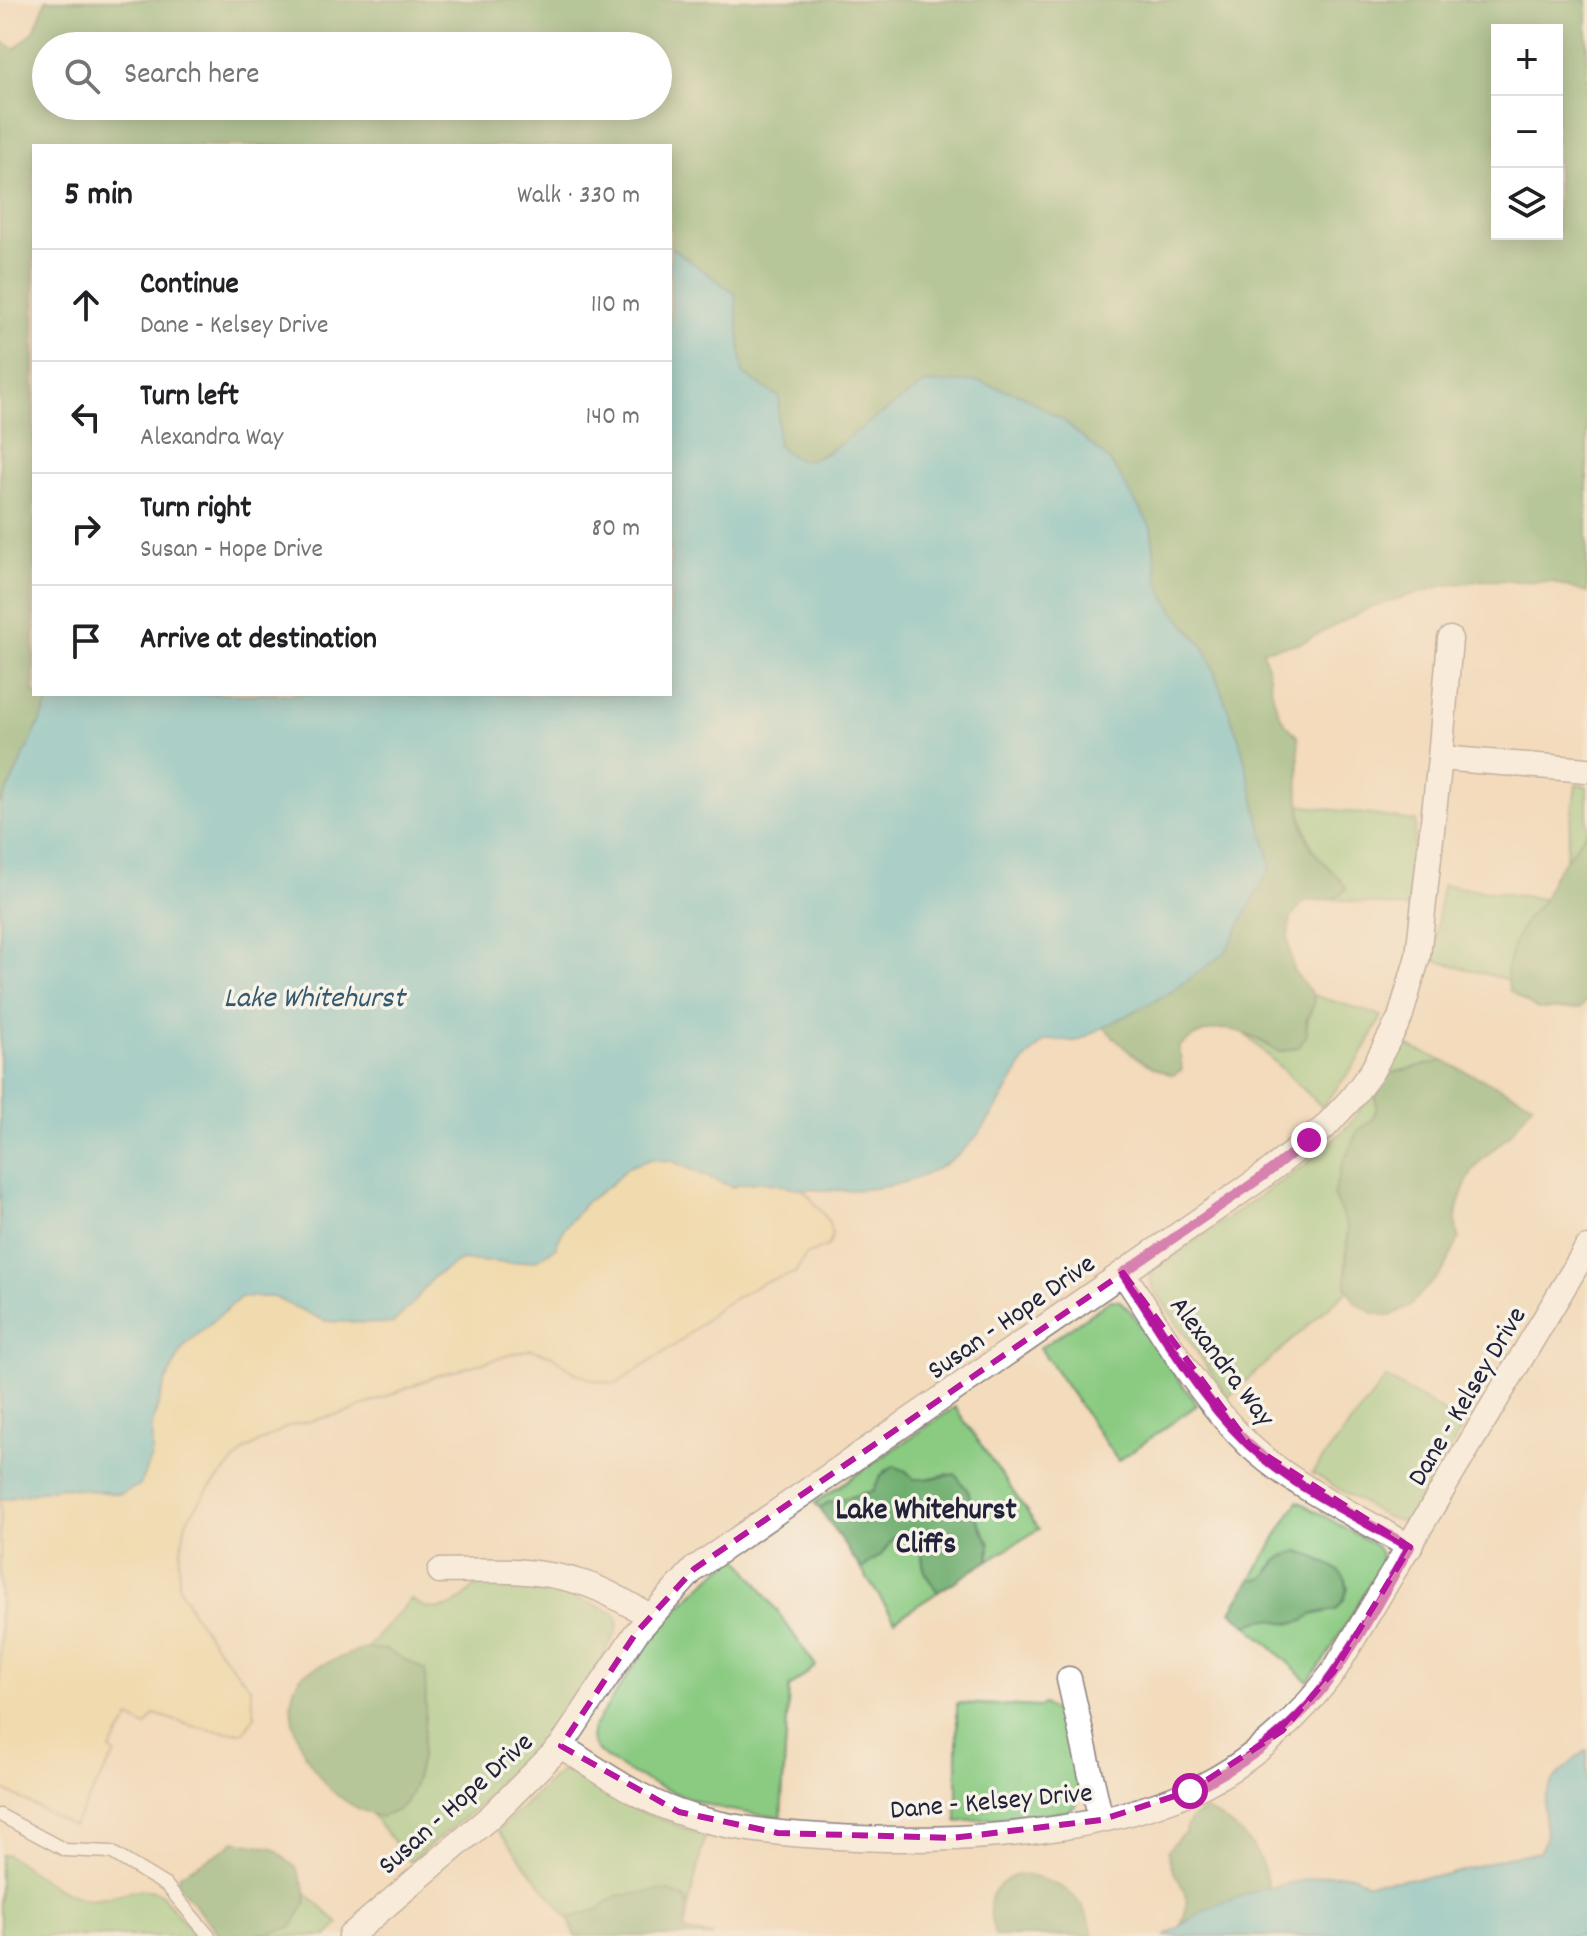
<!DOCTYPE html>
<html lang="en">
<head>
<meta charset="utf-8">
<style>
  :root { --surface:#fff; --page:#f2f2f2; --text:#202124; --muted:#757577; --line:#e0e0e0 }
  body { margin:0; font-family:Dekko,sans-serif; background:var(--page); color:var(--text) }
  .controls { position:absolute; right:24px; top:24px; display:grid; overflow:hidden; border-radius:0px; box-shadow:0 4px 20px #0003 }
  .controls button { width:72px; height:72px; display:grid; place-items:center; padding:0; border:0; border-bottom:2px solid var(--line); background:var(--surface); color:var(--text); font:40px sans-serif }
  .stop { position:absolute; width:24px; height:24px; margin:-18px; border:6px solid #b5179e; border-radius:50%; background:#fff }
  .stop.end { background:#b5179e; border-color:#fff; box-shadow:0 2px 8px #0008 }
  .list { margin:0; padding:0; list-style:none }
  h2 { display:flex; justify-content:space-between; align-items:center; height:104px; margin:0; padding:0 32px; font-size:34px }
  h2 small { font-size:26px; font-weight:400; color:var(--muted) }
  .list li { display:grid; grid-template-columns:52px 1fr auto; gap:24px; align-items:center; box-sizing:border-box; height:112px; padding:0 32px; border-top:2px solid var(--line) }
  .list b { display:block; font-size:30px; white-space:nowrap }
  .list p { margin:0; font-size:26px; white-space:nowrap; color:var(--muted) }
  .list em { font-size:26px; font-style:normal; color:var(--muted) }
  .icon { flex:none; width:44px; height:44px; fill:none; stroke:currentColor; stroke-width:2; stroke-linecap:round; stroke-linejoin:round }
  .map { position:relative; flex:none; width:1587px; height:1936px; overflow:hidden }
  .search { position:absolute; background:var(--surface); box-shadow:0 4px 20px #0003; left:32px; top:32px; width:640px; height:88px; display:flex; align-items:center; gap:20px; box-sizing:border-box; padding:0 28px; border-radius:44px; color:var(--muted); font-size:30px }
  .panel { position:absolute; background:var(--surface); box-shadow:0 4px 20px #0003; left:32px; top:144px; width:640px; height:552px; border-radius:0px }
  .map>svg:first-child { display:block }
</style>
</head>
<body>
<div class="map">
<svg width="1587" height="1936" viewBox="0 0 1587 1936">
  <rect width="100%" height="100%" fill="#f7f3e8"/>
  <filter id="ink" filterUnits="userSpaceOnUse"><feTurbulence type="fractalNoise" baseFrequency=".0125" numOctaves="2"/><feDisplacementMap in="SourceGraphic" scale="16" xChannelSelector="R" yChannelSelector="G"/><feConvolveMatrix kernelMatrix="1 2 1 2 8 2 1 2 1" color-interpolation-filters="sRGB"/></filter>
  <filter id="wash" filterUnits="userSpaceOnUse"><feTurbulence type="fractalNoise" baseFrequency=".006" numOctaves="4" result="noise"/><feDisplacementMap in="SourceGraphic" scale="32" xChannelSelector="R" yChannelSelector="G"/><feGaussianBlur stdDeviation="1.8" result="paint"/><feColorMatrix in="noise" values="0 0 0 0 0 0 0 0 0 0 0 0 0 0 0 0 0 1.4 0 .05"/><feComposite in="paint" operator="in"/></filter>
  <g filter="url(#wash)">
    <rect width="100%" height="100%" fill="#f3dbbc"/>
    <path fill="#8aca81" stroke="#56765e" stroke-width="2" d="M1576,785L1587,786V831L1565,861Z
      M1299,805L1416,821L1408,908L1333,899L1346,888C1341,877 1331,873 1324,865C1308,847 1305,826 1299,805Z
      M1442,885L1544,899C1525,923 1506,948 1508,980L1433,960Z
      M1313,995L1382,1016L1360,1058L1322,1107L1243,1032L1279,1052L1307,1034C1305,1017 1315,1010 1313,995Z
      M1403,1044L1443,1061L1387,1074Z
      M1375,1091L1377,1108L1372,1120L1358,1131L1344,1160L1333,1195L1348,1227L1345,1269L1348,1290L1228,1397L1152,1287L1151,1278L1154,1269L1306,1164L1345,1129Z
      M1111,1300L1120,1301L1130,1311L1197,1405L1118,1461L1040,1348Z
      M1386,1378L1465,1424L1411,1516L1401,1521L1386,1517L1312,1473Z
      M955,1407L1039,1529L989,1560L990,1544L975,1515L968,1491L947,1474L926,1479H913L906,1471L885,1470L873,1491L827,1503L820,1509L815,1503Z
      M1298,1501L1376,1546L1381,1554L1380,1567L1328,1654L1308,1681L1247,1625L1269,1617L1281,1621L1336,1610L1344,1600L1348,1589L1346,1580L1325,1562L1300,1551C1293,1554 1281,1558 1275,1563C1263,1574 1273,1582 1251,1579Z
      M895,1535L919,1541L923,1549C920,1567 927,1578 938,1592L895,1620L861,1569L881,1555Z
      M738,1556L816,1666L789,1688L781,1817C762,1815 743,1813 725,1809C694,1802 613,1772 594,1746C590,1740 591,1735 593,1728C640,1657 666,1608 738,1556Z
      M479,1585C526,1581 572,1594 614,1613L618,1620L617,1631C593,1675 565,1721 531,1757C494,1796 451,1828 410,1862L371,1814L381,1817C388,1814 399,1811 403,1805C426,1775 422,1730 426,1695L367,1648L411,1599C425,1611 445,1612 459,1601C467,1595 470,1589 479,1585Z
      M957,1703L1040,1707L1044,1704L1058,1714L1064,1724L1079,1791C1080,1801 1076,1807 1068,1811L957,1822Z
      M567,1771L575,1772L631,1808L705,1836L688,1909L685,1898C660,1894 633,1890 609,1901C605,1903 603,1907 599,1909C590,1915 578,1915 568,1918L498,1830L558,1773Z
      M6,1854C31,1869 59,1896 88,1899C112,1902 137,1881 161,1894L196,1936H0V1855Z
      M305,1892L339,1924L327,1936H234L270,1933L306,1903Z"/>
    <path fill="#6fae6f" stroke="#486855" stroke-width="2" fill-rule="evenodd" d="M46,0H1587V593L1552,582L1485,580L1442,586L1371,607L1301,643L1263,650C1274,687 1268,710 1298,737C1301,772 1294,806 1307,839C1315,860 1339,872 1346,889C1334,903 1321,900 1304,901L1290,920L1288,940L1293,970L1313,995L1314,1004L1306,1021L1307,1034L1299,1047L1280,1052C1245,1029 1214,1017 1179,1047L1182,1070L1173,1075C1144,1067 1123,1048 1104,1027L1171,992L1240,742L1210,661L1202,644L1175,613L1164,595L1158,578L1151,527L1065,422L1021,395L976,381L849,439L810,461L792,459L777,445L779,397L743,374L735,293L670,247V146H34V694H53L0,806V41L15,49L34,31ZM1497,30H1557V234H1497ZM46,46H658V106H46Z
      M1587,831V1000L1579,1009H1537L1509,990L1507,968L1514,943L1525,921L1544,899L1553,876Z
      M1443,1061L1533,1103C1526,1113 1519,1123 1511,1133C1501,1144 1489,1152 1479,1163C1464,1181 1450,1216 1459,1239L1443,1271L1409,1306L1391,1316L1373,1313L1355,1302L1346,1286L1348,1228L1333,1195L1344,1160L1358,1131L1372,1120L1377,1108L1375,1091L1387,1074Z
      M894,1466L906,1471L914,1479H926L955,1474L968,1491L975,1516L990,1544L989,1560L938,1592C927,1578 920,1567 923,1549L919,1541L895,1536L881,1555L861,1569L820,1509L827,1503L873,1491L880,1476Z
      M1300,1551C1328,1564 1366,1575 1336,1610C1327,1611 1317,1611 1310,1616C1300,1622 1311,1620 1299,1622C1276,1626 1273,1612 1247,1625L1231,1611L1251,1579C1268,1581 1266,1574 1276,1563C1282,1555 1291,1553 1300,1551Z
      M364,1648L386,1650L425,1670C427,1704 425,1778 403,1805C399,1811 388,1814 381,1817C365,1813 351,1806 337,1795C309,1773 273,1707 302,1675C307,1670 352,1653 364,1648Z
      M1207,1810C1242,1830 1262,1848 1268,1888L1206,1909L1181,1925C1198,1884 1169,1883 1168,1850L1180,1836L1185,1833C1188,1820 1195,1814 1207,1810Z
      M235,1841L273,1848L296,1868L305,1888L306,1903L292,1927L270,1933L220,1936L177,1883L178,1876C197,1863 219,1856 235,1841Z
      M1018,1874C1060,1881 1084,1893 1093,1936H995C987,1903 985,1889 1018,1874Z
      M666,1890L685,1898L688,1909L684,1931L714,1936H575L568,1918L600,1909L617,1896Z"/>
    <path fill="#eeda9e" stroke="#887e6c" stroke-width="2" d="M651,1159L672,1161L732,1187C753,1180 779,1178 800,1188C808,1192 815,1204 821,1211C830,1221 835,1233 829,1245L806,1255L795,1273L764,1282L720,1307L681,1341L616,1384L593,1380L574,1372L552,1356L531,1349L436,1376L349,1412L289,1426L245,1450L207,1491L186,1522L179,1561V1586L191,1610L216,1647L250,1687L255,1716L244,1732C214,1734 184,1724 155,1714L146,1727L130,1718L110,1750L115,1754L73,1826L0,1788V1500L61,1487L121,1494L152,1454V1424L165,1383L184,1346L241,1297H273L326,1321L414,1302L433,1277L461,1260L510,1263L536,1260L555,1248L564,1228L586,1202L611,1184L628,1167Z"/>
    <path fill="#57c1d2" stroke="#3c7286" stroke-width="2" d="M670,247L735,293L743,374L779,397L777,444C795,462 802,465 826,454L923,384L976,381L1021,395L1065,422L1110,461L1151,527L1158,578L1164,595L1175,613L1202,644L1210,661L1240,742L1271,866L1225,953L1171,992L1077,1041L1046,1040C1039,1047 1030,1053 1024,1062C1004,1092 990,1127 961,1152C917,1190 860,1193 804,1189C772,1186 767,1176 732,1187L672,1161L651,1159L628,1167L611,1184L586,1202L564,1228L555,1248L536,1260L510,1263L461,1260L433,1277L414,1302L392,1324L326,1321L273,1297H241L184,1346L165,1383L152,1424V1454L140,1485L121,1494L61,1487L0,1500V806L53,694H670Z
      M1587,1750V1936H1166L1206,1909L1255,1891L1327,1875L1353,1874L1366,1883L1447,1875L1506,1857L1539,1852C1552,1831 1541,1824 1544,1803C1547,1779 1570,1764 1587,1750Z"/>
  </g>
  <g filter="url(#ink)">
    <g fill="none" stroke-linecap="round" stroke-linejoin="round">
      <defs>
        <path id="service" d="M0,1815L65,1850L111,1852L167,1886L209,1936"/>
        <path id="minor" d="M1440,758L1450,639
          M1123,1273C1162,1331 1199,1397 1250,1446C1294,1487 1358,1516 1410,1547
          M440,1571C489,1570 536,1568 583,1583C606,1590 628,1604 650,1616
          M1069,1679L1101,1820
          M561,1746C598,1770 636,1797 678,1812C723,1828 773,1833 821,1836C934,1844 1088,1838 1192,1791C1250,1764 1296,1722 1334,1671L1587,1248
          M350,1936L491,1816L561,1746L636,1633L694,1569L1262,1177L1324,1128L1351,1099L1372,1071L1400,1018L1418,956L1440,758L1587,770"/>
      </defs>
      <use href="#service" stroke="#8a7e7c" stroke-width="15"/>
      <use href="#minor" stroke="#8a7e7c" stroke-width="27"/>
      <use href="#service" stroke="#fff" stroke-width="12"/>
      <use href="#minor" stroke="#fff" stroke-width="24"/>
    </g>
  </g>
  <g fill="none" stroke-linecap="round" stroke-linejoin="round" filter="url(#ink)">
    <path stroke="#b5179e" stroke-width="10" d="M1190,1791C1234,1770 1277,1741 1310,1704C1350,1658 1379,1600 1410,1547C1363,1520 1304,1492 1264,1458C1205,1409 1166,1336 1123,1273L1262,1177L1309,1140"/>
  </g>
  <path d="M0 0H1587V1936H0ZM1123,1273L1250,1445L1410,1547L1334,1671L1282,1731L1190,1791L1101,1820L952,1838L778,1833L679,1812L561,1746L636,1633L694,1569Z" fill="#f3dbbc" fill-opacity=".55" fill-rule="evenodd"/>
  <path fill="none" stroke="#b5179e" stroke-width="6" stroke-dasharray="16 10" stroke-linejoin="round" d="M1123,1273L1250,1445L1410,1547L1334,1671L1282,1731L1190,1791L1101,1820L952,1838L778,1833L679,1812L561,1746L636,1633L694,1569Z"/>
  <g text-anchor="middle" stroke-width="7" stroke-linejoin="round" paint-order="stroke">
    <g font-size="28" fill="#22223b" stroke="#f7f3e8">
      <text transform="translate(1010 1315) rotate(-35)" y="10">Susan - Hope Drive</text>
      <text transform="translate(1224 1360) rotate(53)" y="10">Alexandra Way</text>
      <text transform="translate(1465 1395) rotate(-59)" y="10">Dane - Kelsey Drive</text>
      <text transform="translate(991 1799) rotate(-5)" y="10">Dane - Kelsey Drive</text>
      <text transform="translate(454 1802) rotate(-42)" y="10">Susan - Hope Drive</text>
    </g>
    <g font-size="30" font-style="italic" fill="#355a70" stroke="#f7f3e8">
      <text x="314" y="1006">Lake Whitehurst</text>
    </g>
    <g font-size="30" font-weight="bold" fill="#22223b" stroke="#f7f3e8">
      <text x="926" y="1518">Lake Whitehurst<tspan x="926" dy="34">Cliffs</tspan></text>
    </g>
  </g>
</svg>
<div class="controls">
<button>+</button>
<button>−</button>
<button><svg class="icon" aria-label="layers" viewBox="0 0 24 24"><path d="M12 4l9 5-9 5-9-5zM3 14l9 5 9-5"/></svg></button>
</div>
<div class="stop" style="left:1190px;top:1791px"></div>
<div class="stop end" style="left:1309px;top:1140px"></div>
<div class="search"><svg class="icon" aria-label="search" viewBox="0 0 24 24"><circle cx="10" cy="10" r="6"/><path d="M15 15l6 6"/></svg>Search here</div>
<section class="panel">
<h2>5 min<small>Walk · 330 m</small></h2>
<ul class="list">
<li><svg class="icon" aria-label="ahead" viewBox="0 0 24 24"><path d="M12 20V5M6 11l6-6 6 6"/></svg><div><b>Continue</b><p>Dane - Kelsey Drive</p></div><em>110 m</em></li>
<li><svg class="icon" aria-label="left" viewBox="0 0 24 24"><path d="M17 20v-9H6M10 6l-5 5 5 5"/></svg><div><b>Turn left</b><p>Alexandra Way</p></div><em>140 m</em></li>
<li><svg class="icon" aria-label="right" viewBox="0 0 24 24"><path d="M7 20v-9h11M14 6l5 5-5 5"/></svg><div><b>Turn right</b><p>Susan - Hope Drive</p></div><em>80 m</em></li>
<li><svg class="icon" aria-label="arrive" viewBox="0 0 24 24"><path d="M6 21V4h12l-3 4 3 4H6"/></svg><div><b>Arrive at destination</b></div></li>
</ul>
</section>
</div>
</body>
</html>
